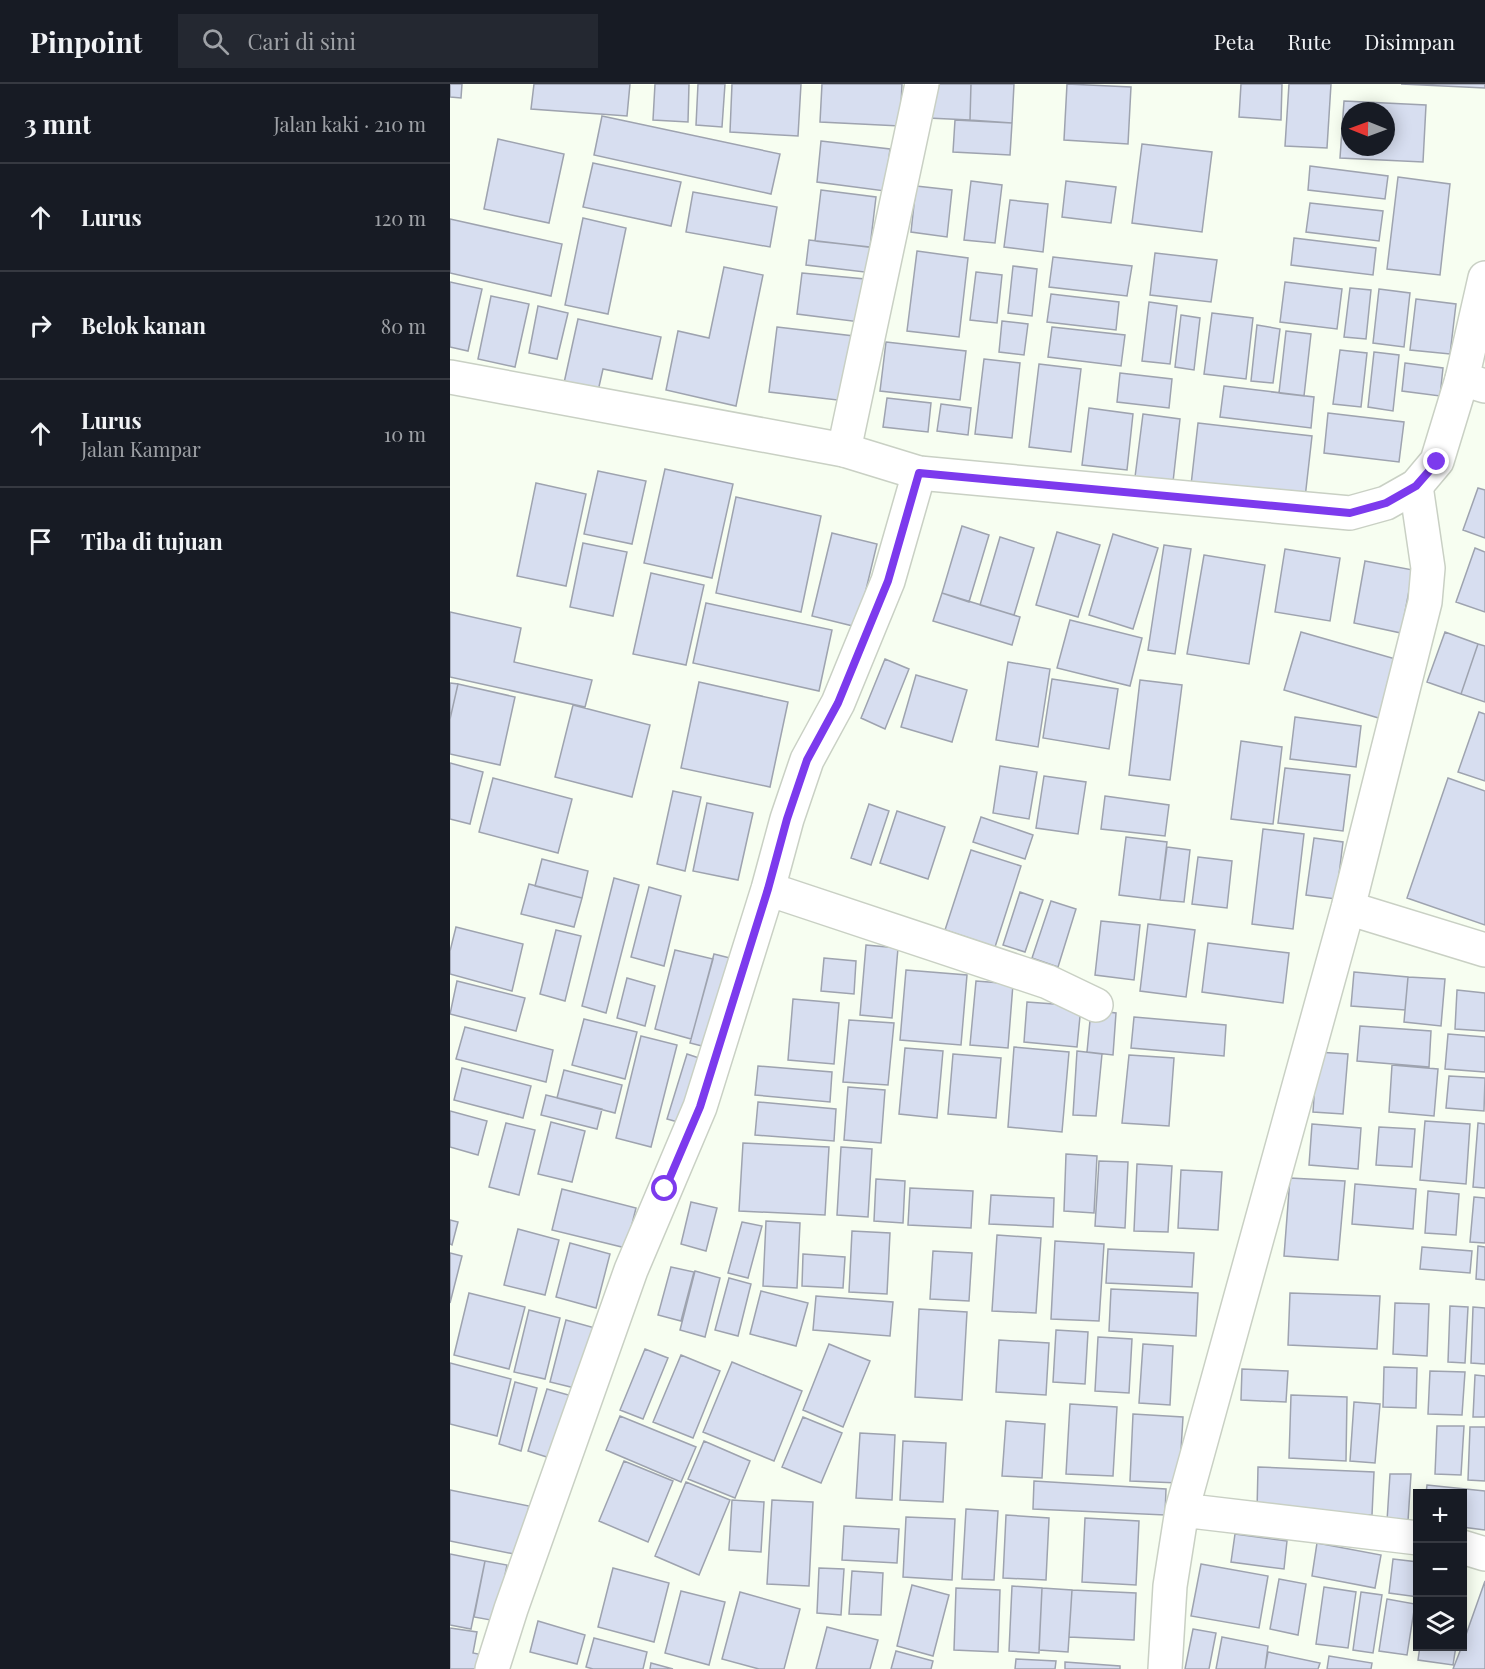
<!DOCTYPE html>
<html lang="id">
<head>
<meta charset="utf-8">
<style>
  :root { --surface:#171b24; --page:#242831; --text:#f1f3f6; --muted:#9ea1a6; --line:#363941 }
  body { margin:0; font-family:"Playfair Display",serif; background:var(--page); color:var(--text) }
  .controls { position:absolute; right:18px; bottom:18px; display:grid; overflow:hidden; border-radius:0px; box-shadow:0 3px 15px #0003 }
  .controls button { width:54px; height:54px; display:grid; place-items:center; padding:0; border:0; border-bottom:2px solid var(--line); background:var(--surface); color:var(--text); font:30px sans-serif }
  .compass { position:absolute; left:891px; top:18px; width:54px; height:54px; border-radius:50%; background:var(--surface); box-shadow:0 3px 15px #0003; rotate:271deg }
  .stop { position:absolute; width:18px; height:18px; margin:-14px; border:4px solid #7c3aed; border-radius:50%; background:#fff }
  .stop.end { background:#7c3aed; border-color:#fff; box-shadow:0 2px 6px #0008 }
  .list { margin:0; padding:0; list-style:none }
  h2 { display:flex; justify-content:space-between; align-items:center; height:78px; margin:0; padding:0 24px; font-size:26px }
  h2 small { font-size:20px; font-weight:400; color:var(--muted) }
  .list li { display:grid; grid-template-columns:39px 1fr auto; gap:18px; align-items:center; box-sizing:border-box; height:108px; padding:0 24px; border-top:2px solid var(--line) }
  .list b { display:block; font-size:22px; white-space:nowrap }
  .list p { margin:0; font-size:20px; white-space:nowrap; color:var(--muted) }
  .list em { font-size:20px; font-style:normal; color:var(--muted) }
  .icon { flex:none; width:33px; height:33px; fill:none; stroke:currentColor; stroke-width:2; stroke-linecap:round; stroke-linejoin:round }
  .map { position:relative; flex:none; width:1035px; height:1585px; overflow:hidden }
  header { display:flex; align-items:center; gap:36px; box-sizing:border-box; height:84px; padding:0 30px; background:var(--surface); border-bottom:2px solid var(--line) }
  header strong { font-size:28px }
  nav { display:flex; gap:33px; margin-inline-start:auto; font-size:21px }
  .search { width:420px; height:54px; background:var(--page); display:flex; align-items:center; gap:15px; box-sizing:border-box; padding:0 21px; border-radius:0px; color:var(--muted); font-size:22px }
  main { display:flex }
  aside { flex:1; background:var(--surface) }
  .map>svg:first-child { display:block }
</style>
</head>
<body>
<header>
<strong>Pinpoint</strong>
<div class="search"><svg class="icon" aria-label="search" viewBox="0 0 24 24"><circle cx="10" cy="10" r="6"/><path d="M15 15l6 6"/></svg>Cari di sini</div>
<nav><a>Peta</a><a>Rute</a><a>Disimpan</a></nav>
</header>
<main>
<aside>
<h2>3 mnt<small>Jalan kaki · 210 m</small></h2>
<ul class="list">
<li><svg class="icon" aria-label="ahead" viewBox="0 0 24 24"><path d="M12 20V5M6 11l6-6 6 6"/></svg><div><b>Lurus</b></div><em>120 m</em></li>
<li><svg class="icon" aria-label="right" viewBox="0 0 24 24"><path d="M7 20v-9h11M14 6l5 5-5 5"/></svg><div><b>Belok kanan</b></div><em>80 m</em></li>
<li><svg class="icon" aria-label="ahead" viewBox="0 0 24 24"><path d="M12 20V5M6 11l6-6 6 6"/></svg><div><b>Lurus</b><p>Jalan Kampar</p></div><em>10 m</em></li>
<li><svg class="icon" aria-label="arrive" viewBox="0 0 24 24"><path d="M6 21V4h12l-3 4 3 4H6"/></svg><div><b>Tiba di tujuan</b></div></li>
</ul>
</aside>
<div class="map">
<svg width="1035" height="1585" viewBox="0 0 1035 1585">
  <rect width="100%" height="100%" fill="#f7fef1"/>
  <path fill="#d7def0" stroke="#9ea3af" stroke-width="1.5" fill-rule="evenodd" d="M0,0H12L11,14L0,13Z
    M84,0H180L177,32L81,25Z
    M205,0H239L238,38L203,36Z
    M248,0H275L272,43L246,41Z
    M282,0H351L348,52L280,48Z
    M372,0H452L450,42L370,38Z
    M480,0H521L520,36L478,34Z
    M521,0H564L562,39L520,36Z
    M617,0L681,3L678,60L614,56Z
    M791,0H832L831,36L789,33Z
    M839,0H881L877,64L835,62Z
    M951,0H1035V4Z
    M894,17L976,21L973,78L890,74ZM900,27H936V63H900Z
    M152,32L330,70L321,110L144,71Z
    M505,36L562,39L560,71L503,68Z
    M48,55L114,70L99,139L34,125Z
    M371,57L440,65L435,107L367,98Z
    M692,60L762,68L752,148L682,139Z
    M143,79L231,98L221,142L133,123Z
    M860,82L938,92L935,115L858,106Z
    M948,93L1000,100L990,191L937,185Z
    M521,97L552,101L545,159L514,156Z
    M616,97L666,103L661,139L612,133Z
    M466,102L502,106L497,153L461,148Z
    M371,106L426,113L420,163L365,157Z
    M243,108L327,123L320,163L236,148Z
    M560,116L598,120L593,168L554,163Z
    M860,119L933,127L929,157L856,148Z
    M133,134L176,144L158,230L115,221Z
    M0,135L112,160L101,212L0,189Z
    M844,154L926,164L923,191L841,181Z
    M359,156L426,164L423,189L356,181Z
    M467,167L518,174L509,253L457,247Z
    M705,169L767,176L761,218L700,211Z
    M603,173L682,182L677,212L599,203Z
    M563,182L587,185L582,232L558,229Z
    M274,183L313,191L286,322L216,306L228,247L259,254Z
    M526,188L552,191L547,239L520,236Z
    M352,189L415,195L410,238L347,230Z
    M0,198L32,205L18,267L0,263Z
    M835,198L892,205L887,245L830,238Z
    M900,204L921,206L916,255L894,253Z
    M929,205L960,209L954,263L923,259Z
    M601,210L669,218L666,246L597,238Z
    M41,212L79,220L65,283L28,275Z
    M966,215L1006,220L1000,270L960,266Z
    M699,218L727,222L720,280L692,277Z
    M88,222L118,229L107,275L79,269Z
    M762,229L803,234L796,295L754,290Z
    M731,231L750,234L744,286L725,283Z
    M128,235L211,253L202,295L153,285L148,307L114,299Z
    M552,237L578,240L574,271L549,268Z
    M807,241L830,245L823,299L801,297Z
    M327,243L404,252L396,317L319,308Z
    M602,243L675,251L671,282L598,273Z
    M836,247L861,250L854,312L829,309Z
    M436,258L516,267L510,316L430,307Z
    M890,266L917,269L911,323L883,320Z
    M924,268L949,271L943,327L918,323Z
    M534,275L570,279L562,354L525,350Z
    M955,279L993,284L990,312L952,307Z
    M589,280L631,285L621,368L579,363Z
    M670,289L722,295L719,324L667,318Z
    M774,302L864,313L861,344L770,333Z
    M437,314L481,319L478,348L433,343Z
    M491,320L521,324L518,351L487,347Z
    M639,324L683,330L677,386L632,381Z
    M878,329L954,338L949,378L874,369Z
    M693,330L730,335L723,398L685,393Z
    M748,339L862,352L855,414L741,401Z
    M215,385L283,400L262,494L194,479Z
    M148,387L196,397L182,460L134,450Z
    M86,399L136,410L116,502L67,492Z
    M1028,404L1035,406V454L1013,446Z
    M286,413L371,432L351,528L266,509Z
    M512,442L539,451L519,518L492,509Z
    M607,448L650,461L628,533L586,521Z
    M382,449L427,460L407,543L362,532Z
    M663,450L708,464L683,545L639,531Z
    M550,453L584,464L564,531L530,521Z
    M133,459L177,468L163,532L120,523Z
    M714,461L741,465L725,570L698,566Z
    M1025,464L1035,468V528L1006,518Z
    M835,465L890,474L880,537L825,528Z
    M754,471L815,481L799,580L737,570Z
    M915,477L963,486L951,549L904,539Z
    M201,489L254,501L236,581L183,570Z
    M492,509L570,533L562,561L483,537Z
    M256,519L382,546L369,607L243,579Z
    M0,528L71,544L64,578L142,596L135,623L0,593Z
    M620,536L692,554L680,602L607,584Z
    M851,548L949,576L932,635L834,606Z
    M995,548L1028,560L1011,610L977,598Z
    M1028,560L1035,562V618L1011,610Z
    M435,575L459,585L435,645L411,634Z
    M558,578L600,585L588,663L546,656Z
    M466,591L517,606L502,658L451,643Z
    M602,595L668,605L659,665L593,654Z
    M690,596L732,601L720,696L679,691Z
    M249,598L338,618L320,703L231,684Z
    M0,599L8,600L0,635Z
    M8,600L65,613L50,681L0,670V635Z
    M123,621L200,641L182,713L105,693Z
    M1029,628L1035,630V697L1008,688Z
    M845,633L911,642L906,683L840,675Z
    M791,657L832,663L823,740L781,735Z
    M0,679L33,688L20,740L0,735Z
    M550,682L587,688L579,735L543,729Z
    M835,684L900,691L893,747L828,739Z
    M594,692L636,698L628,750L586,744Z
    M43,694L122,715L108,769L29,748Z
    M998,694L1035,707V841L957,814Z
    M223,707L251,713L235,787L207,780Z
    M655,712L719,721L715,752L651,745Z
    M257,719L303,729L288,796L243,787Z
    M419,720L439,727L421,781L401,774Z
    M447,727L495,743L478,795L430,779Z
    M531,733L583,751L575,775L523,758Z
    M813,745L854,750L843,845L802,840Z
    M676,753L717,758L710,816L669,811Z
    M864,754L893,758L886,815L856,811Z
    M717,763L740,766L734,818L710,816Z
    M521,766L571,782L545,863L495,846Z
    M748,773L782,777L777,824L742,820Z
    M92,775L138,787L132,814L85,802Z
    M164,794L189,801L156,929L132,922Z
    M79,800L132,814L124,843L71,830Z
    M199,803L231,812L214,882L181,873Z
    M570,808L593,816L575,868L553,861Z
    M601,817L626,825L608,883L582,874Z
    M651,837L690,841L684,896L645,891Z
    M698,840L745,846L736,913L690,907Z
    M6,843L73,860L62,907L0,890V867Z
    M106,846L131,852L115,917L90,910Z
    M758,859L839,869L833,919L752,908Z
    M416,861L448,864L442,934L410,931Z
    M225,866L263,875L241,955L205,945Z
    M264,870L288,876L264,965L240,959Z
    M374,874L406,877L404,910L371,907Z
    M456,886L517,891L511,961L450,956Z
    M904,888L958,893L955,926L901,922Z
    M958,893L995,895L991,942L954,938Z
    M177,894L205,902L195,942L167,934Z
    M7,897L75,914L66,947L0,930Z
    M526,897L563,900L558,964L520,961Z
    M1007,906L1035,909V947L1005,945Z
    M343,915L389,919L384,980L338,976Z
    M577,918L631,922L627,963L574,958Z
    M641,926L666,929L663,971L637,968Z
    M684,933L776,941L774,972L681,964Z
    M134,935L187,948L175,995L122,981Z
    M399,936L444,939L438,1001L393,998Z
    M910,942L981,947L979,983L907,977Z
    M15,943L103,966L96,998L6,975Z
    M998,950L1035,953V988L995,985Z
    M191,952L227,961L201,1063L166,1054Z
    M564,963L619,968L612,1048L558,1043Z
    M455,964L493,967L487,1034L449,1030Z
    M627,967L652,970L646,1032L623,1031Z
    M867,968L898,970L893,1030L863,1028Z
    M237,970L255,976L235,1040L217,1035Z
    M503,970L551,974L546,1034L498,1030Z
    M679,971L724,974L719,1042L672,1039Z
    M942,981L988,985L984,1032L939,1028Z
    M308,982L382,988L380,1018L305,1011Z
    M12,984L81,1002L73,1034L4,1016Z
    M114,986L172,1001L165,1029L107,1014Z
    M999,992L1035,994L1034,1027L996,1024Z
    M398,1003L435,1006L431,1059L394,1056Z
    M96,1011L152,1025L147,1045L91,1031Z
    M308,1018L386,1025L384,1057L305,1051Z
    M0,1027L37,1037L28,1071L0,1063Z
    M975,1037L1020,1040L1016,1100L970,1096Z
    M101,1038L135,1047L122,1098L88,1090Z
    M56,1039L85,1046L69,1111L39,1103Z
    M1028,1039L1035,1040V1104L1023,1103Z
    M862,1040L911,1044L908,1085L859,1081Z
    M929,1043L965,1045L962,1083L926,1081Z
    M293,1059L379,1063L375,1131L289,1127Z
    M391,1063L422,1065L418,1133L387,1131Z
    M616,1070L647,1072L644,1129L614,1127Z
    M649,1077L678,1078L675,1144L645,1142Z
    M687,1080L722,1082L718,1148L684,1147Z
    M731,1086L772,1088L768,1146L728,1144Z
    M840,1094L895,1097L888,1176L834,1172Z
    M426,1095L455,1097L453,1139L424,1137Z
    M905,1100L966,1105L963,1145L902,1140Z
    M460,1104L523,1107L521,1144L458,1141Z
    M112,1105L186,1124L176,1164L102,1146Z
    M978,1107L1009,1110L1006,1151L975,1149Z
    M541,1111L604,1114L603,1143L539,1140Z
    M1024,1113L1035,1114V1159L1020,1158Z
    M241,1118L267,1124L256,1167L231,1160Z
    M0,1136L8,1138L2,1161L0,1160Z
    M316,1137L350,1139L347,1204L313,1202Z
    M292,1138L312,1142L298,1194L278,1189Z
    M68,1145L109,1156L95,1211L54,1201Z
    M402,1147L440,1149L437,1210L399,1208Z
    M547,1151L591,1154L586,1229L542,1227Z
    M605,1157L654,1160L649,1237L601,1235Z
    M120,1159L160,1170L146,1224L106,1213Z
    M1028,1162L1035,1163V1196L1026,1195Z
    M972,1163L1022,1167L1020,1189L970,1185Z
    M658,1165L744,1169L742,1203L656,1199Z
    M483,1167L522,1169L519,1217L480,1215Z
    M0,1169L12,1172L0,1219Z
    M353,1170L395,1173L393,1204L352,1202Z
    M221,1183L244,1188L231,1237L208,1231Z
    M245,1187L270,1194L255,1253L230,1246Z
    M279,1194L301,1200L288,1252L265,1246Z
    M661,1205L748,1209L746,1252L659,1247Z
    M311,1207L358,1219L346,1262L300,1250Z
    M19,1209L75,1223L59,1285L4,1271Z
    M840,1209L930,1212L927,1265L838,1261Z
    M366,1212L443,1218L440,1252L363,1246Z
    M945,1219L979,1220L977,1272L943,1270Z
    M1000,1222L1018,1223L1015,1279L998,1278Z
    M1023,1223L1035,1224V1280L1021,1279Z
    M469,1225L517,1228L512,1316L465,1313Z
    M79,1226L110,1234L95,1295L64,1288Z
    M116,1236L145,1244L129,1305L100,1298Z
    M606,1246L638,1248L635,1300L603,1298Z
    M648,1253L682,1255L679,1309L645,1307Z
    M549,1256L599,1259L596,1311L546,1308Z
    M379,1260L420,1277L393,1343L353,1326Z
    M693,1260L723,1262L720,1321L689,1319Z
    M195,1265L218,1274L193,1335L170,1326Z
    M231,1271L270,1287L243,1354L203,1338Z
    M282,1278L352,1307L324,1377L253,1348Z
    M0,1279L61,1295L47,1352L0,1340Z
    M934,1283L967,1284L966,1324L933,1323Z
    M792,1285L838,1287L836,1318L791,1316Z
    M980,1287L1015,1288L1012,1331L978,1330Z
    M1025,1291L1035,1292V1333H1023Z
    M65,1298L87,1304L71,1367L49,1360Z
    M97,1305L122,1312L103,1375L78,1367Z
    M841,1311L897,1313L896,1377L839,1374Z
    M904,1318L930,1320L925,1379L900,1377Z
    M620,1320L667,1323L663,1392L616,1390Z
    M683,1330L733,1333L729,1399L680,1397Z
    M170,1332L246,1363L231,1398L156,1366Z
    M353,1333L392,1349L371,1399L332,1383Z
    M556,1337L595,1340L592,1394L552,1392Z
    M987,1342H1014L1011,1391L985,1390Z
    M1020,1343H1035V1397L1018,1396Z
    M410,1349L445,1351L442,1416L406,1414Z
    M254,1357L300,1377L285,1414L238,1395Z
    M453,1357L496,1359L493,1418L450,1416Z
    M174,1377L223,1397L198,1458L149,1437Z
    M808,1383L924,1388L922,1431L807,1427Z
    M940,1390H961L958,1437H937Z
    M584,1397L716,1405L715,1431L583,1425Z
    M236,1398L280,1416L249,1491L205,1472Z
    M977,1401L1035,1407V1446L1012,1443V1410H976Z
    M0,1406L79,1422L69,1471L0,1457Z
    M282,1416L314,1418L311,1468L279,1466Z
    M322,1416L363,1418L359,1502L317,1500Z
    M516,1425L548,1427L544,1496L512,1495Z
    M556,1431L599,1434L596,1496L553,1494Z
    M456,1433L505,1435L502,1496L453,1493Z
    M635,1434L689,1437L686,1501L632,1498Z
    M394,1442L449,1445L447,1479L392,1476Z
    M785,1450L837,1457L834,1485L781,1478Z
    M867,1459L931,1471L925,1504L862,1492Z
    M0,1470L35,1477L21,1545L0,1541Z
    M943,1475L968,1478V1513L939,1509Z
    M35,1477L57,1481L46,1537L24,1533Z
    M751,1480L818,1492L809,1544L741,1532Z
    M163,1484L219,1499L204,1558L148,1543Z
    M369,1484L394,1485L391,1531L367,1529Z
    M402,1487L433,1489L431,1531L399,1530Z
    M829,1495L856,1500L848,1551L820,1545Z
    M1035,1497V1585H1003L1012,1562Z
    M462,1501L499,1511L483,1572L447,1562Z
    M562,1502L592,1504L589,1569L559,1567Z
    M874,1503L906,1508L898,1564L866,1560Z
    M506,1504L550,1506L548,1568L504,1566Z
    M592,1504L622,1506L618,1568L589,1566Z
    M622,1506L686,1509L684,1556L619,1553Z
    M231,1507L275,1518L259,1581L215,1569Z
    M290,1508L350,1525L334,1585H309L272,1575Z
    M911,1508L932,1511L923,1569L903,1566Z
    M937,1515L965,1520L957,1571L929,1567Z
    M88,1537L135,1551L127,1580L80,1568Z
    M377,1543L428,1556L420,1585H366Z
    M0,1544L27,1548L23,1569L33,1571L32,1585H0Z
    M743,1545L766,1549L759,1585H735Z
    M772,1553L818,1562L815,1585H766Z
    M144,1554L197,1568L193,1585H143L136,1583Z
    M970,1562H1006L1003,1581L968,1576Z
    M446,1567L483,1577L481,1585H441Z
    M818,1568L870,1579L868,1585H815Z
    M879,1572L922,1579L921,1585H877Z
    M566,1575L606,1577L605,1585H565Z
    M615,1578L670,1582V1585H615Z
    M201,1579L223,1585H200Z"/>
  <g fill="none" stroke-linecap="round" stroke-linejoin="round">
    <defs>
      <path id="street" d="M1012,295L1035,302
        M394,366L472,0
        M318,805L598,898L646,921
        M898,824L1035,866
        M732,1426L968,1454
        M1012,1463L1035,1470
        M42,1585L61,1525L181,1186L250,1023L318,805L337,735L357,676L388,619L438,497L469,389
        M715,1585L720,1502L732,1426L898,824L975,518L978,484L966,402"/>
      <path id="secondary" d="M0,293L394,366L469,389L900,429L936,419L966,402L987,377L1012,295L1035,194"/>
    </defs>
    <use href="#street" stroke="#c9d0c4" stroke-width="36"/>
    <use href="#secondary" stroke="#c9d0c4" stroke-width="36"/>
    <use href="#street" stroke="#fff" stroke-width="33"/>
    <use href="#secondary" stroke="#fff" stroke-width="33"/>
  </g>
  <g fill="none" stroke-linecap="round" stroke-linejoin="round">
    <path stroke="#7c3aed" stroke-width="8" d="M215,1105L250,1023L318,805L337,735L357,676L388,619L438,497L469,389L900,429L936,419L966,402L987,378"/>
  </g>
</svg>
<div class="controls">
<button>+</button>
<button>−</button>
<button><svg class="icon" aria-label="layers" viewBox="0 0 24 24"><path d="M12 4l9 5-9 5-9-5zM3 14l9 5 9-5"/></svg></button>
</div>
<svg class="compass" viewBox="-18 -18 36 36"><path d="M0-13l5 13h-10z" fill="#e53935"/><path d="M0 13l5-13h-10z" fill="#9ea1a6"/></svg>
<div class="stop" style="left:215px;top:1105px"></div>
<div class="stop end" style="left:987px;top:378px"></div>
</div>
</main>
</body>
</html>
